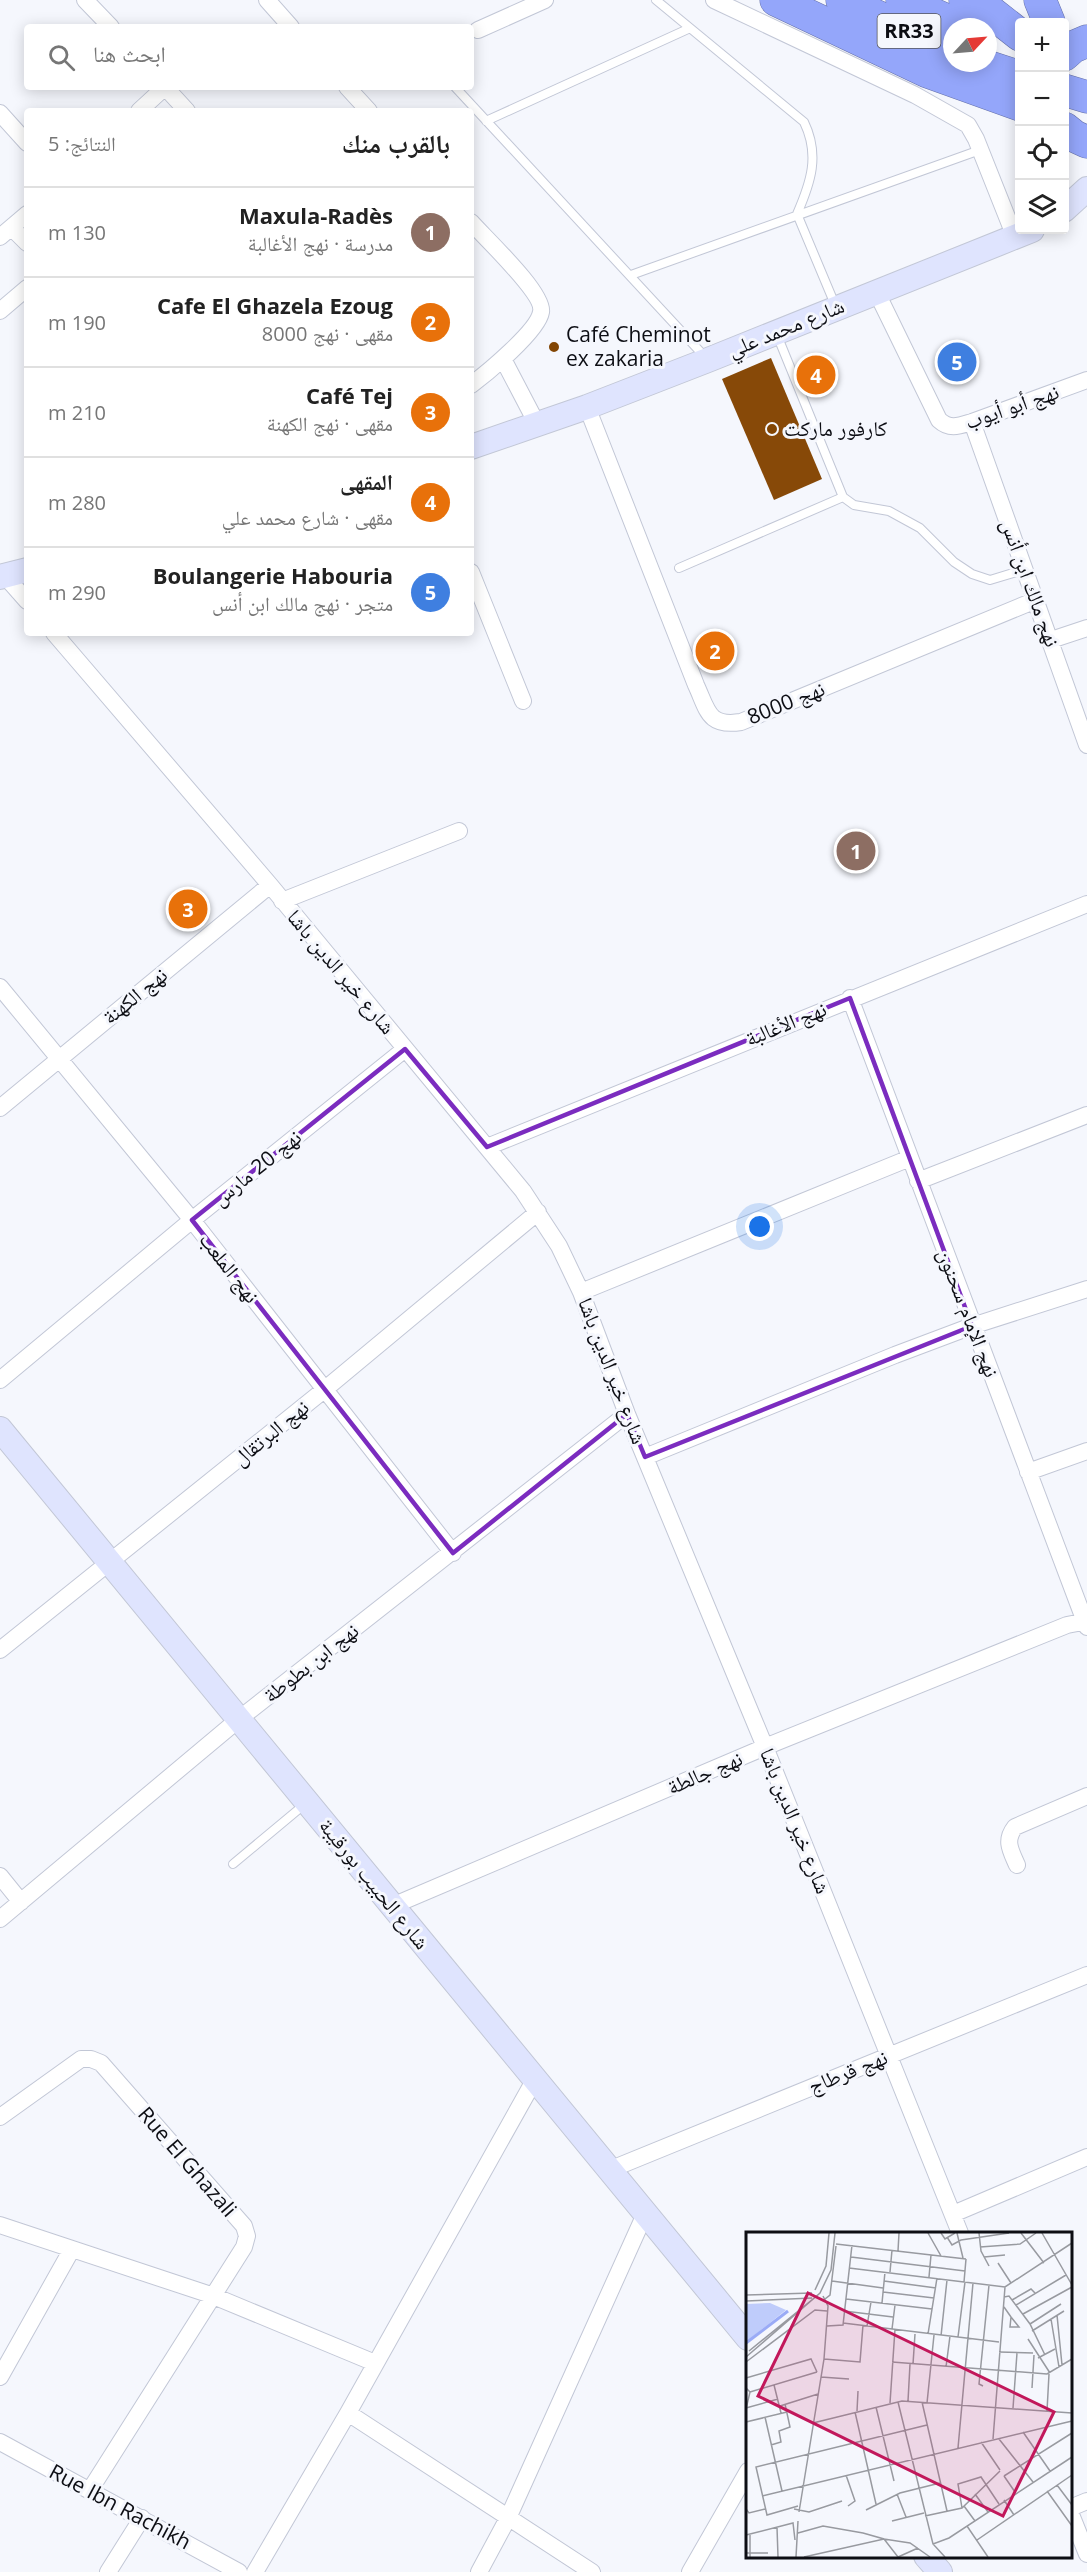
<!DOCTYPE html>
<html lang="ar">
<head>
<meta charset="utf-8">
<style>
  :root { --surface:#fff; --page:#f6f6f6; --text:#222; --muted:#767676; --line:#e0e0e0; --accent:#db2777 }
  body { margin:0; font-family:"Open Sans","Noto Naskh Arabic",sans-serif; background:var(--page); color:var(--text); direction:rtl }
  .controls { position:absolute; right:18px; top:18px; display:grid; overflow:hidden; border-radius:6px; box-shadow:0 3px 15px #0003 }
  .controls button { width:54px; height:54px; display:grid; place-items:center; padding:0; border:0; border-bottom:2px solid var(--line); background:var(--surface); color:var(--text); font:30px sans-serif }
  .compass { position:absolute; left:943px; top:18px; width:54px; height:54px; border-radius:50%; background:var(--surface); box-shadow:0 3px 15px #0003; rotate:64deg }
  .you { position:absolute; left:760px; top:1227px; width:21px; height:21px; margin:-15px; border:4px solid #fff; border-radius:50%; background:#1a73e8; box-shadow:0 0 0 9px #1a73e833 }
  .badge { display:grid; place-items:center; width:39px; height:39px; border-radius:50%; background:var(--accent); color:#fff; font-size:20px; font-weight:700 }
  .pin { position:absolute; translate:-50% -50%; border:3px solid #fff; box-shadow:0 2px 6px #0006 }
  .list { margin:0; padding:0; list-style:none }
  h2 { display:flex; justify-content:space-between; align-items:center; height:78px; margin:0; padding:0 24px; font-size:26px }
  h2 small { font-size:20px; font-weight:400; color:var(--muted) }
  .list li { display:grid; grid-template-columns:39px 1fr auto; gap:18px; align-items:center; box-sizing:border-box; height:90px; padding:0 24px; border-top:2px solid var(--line) }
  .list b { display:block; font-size:22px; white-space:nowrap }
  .list p { margin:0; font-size:20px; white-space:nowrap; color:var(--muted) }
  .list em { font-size:20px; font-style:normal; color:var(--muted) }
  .icon { flex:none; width:33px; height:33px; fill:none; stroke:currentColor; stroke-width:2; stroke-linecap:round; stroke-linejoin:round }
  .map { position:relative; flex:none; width:1087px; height:2572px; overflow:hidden; direction:ltr }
  .search { position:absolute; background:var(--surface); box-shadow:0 3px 15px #0003; left:24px; top:24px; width:450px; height:66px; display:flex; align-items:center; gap:15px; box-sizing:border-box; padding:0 21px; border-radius:6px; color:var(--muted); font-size:22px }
  .panel { position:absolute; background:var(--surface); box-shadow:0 3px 15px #0003; left:24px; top:108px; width:450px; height:528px; border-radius:6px; direction:rtl }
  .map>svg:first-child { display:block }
</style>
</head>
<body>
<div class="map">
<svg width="1087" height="2572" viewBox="0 0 1087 2572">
  <rect width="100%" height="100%" fill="#f5f7fd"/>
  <path fill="#874908" d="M771,358L822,479L774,500L722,379Z"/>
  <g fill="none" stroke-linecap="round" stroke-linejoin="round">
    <defs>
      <path id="lane" d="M656,0L804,122C820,155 811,182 797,214L836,307
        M455,87L706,358
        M486,121L688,29
        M631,275L980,150
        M777,335L843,497L854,505L889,511L920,528L954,562L972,574L990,580L1023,570
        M679,568L843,497
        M233,1864L305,1804"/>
      <path id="street" d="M85,0L111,27
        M267,0L291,27
        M714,0L915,95L968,125L976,139L1015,237
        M478,30L545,0
        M165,87L187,111
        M347,87L369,111
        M139,111L165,87
        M0,113L27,143
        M471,222C485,238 545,294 541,312C538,331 487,373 471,385
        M12,228L27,243
        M0,237L27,214
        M876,291L939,420C950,430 959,426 972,422L1087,380
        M0,311L27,288
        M503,359L537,424
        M587,407L696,685C708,711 708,727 741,722L1036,600
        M972,422L1087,745
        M471,572L523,701
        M5,576L27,601
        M54,633L270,885L523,1191L559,1246L581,1292L627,1414L765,1747L960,2233
        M1051,640L1087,628
        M282,901L459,831
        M0,987L192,1220L453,1553
        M850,998L1087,1627
        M0,1108L270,885
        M487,1147L1087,904
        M918,1181L1087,1115
        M581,1292L910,1158
        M0,1380L192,1220L405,1049
        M645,1457L895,1355L972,1326L1087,1289
        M1028,1472L1087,1451
        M0,1650L324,1390L538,1212
        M1017,1865C1011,1851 1004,1841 1015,1827L1087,1796
        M0,1876L21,1902
        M392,1906L765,1747L1067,1625L1087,1621
        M0,1919L239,1719L627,1414
        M0,2117L81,2059H91L101,2063L244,2226L247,2236L244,2247L90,2490
        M609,2170L1087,1975
        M953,2214L1087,2157
        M0,2225L211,2295L375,2363
        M0,2377L72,2249
        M348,2413L592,2572
        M0,2442L239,2572
        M1070,2508L1087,2501
        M1070,2512L1087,2554
        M108,2572L142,2518
        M255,2572L348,2413L535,2079
        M479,2572L508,2518L645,2214
        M690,2572L748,2471"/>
      <path id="secondary" d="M1064,210L1087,189
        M471,447L587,407L708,360L1032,230
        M0,577L27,570
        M0,1429L748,2338
        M926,2556L940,2572"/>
      <path id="highway" d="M776,0L928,72L1020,105
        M842,0L952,51
        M902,0L962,27
        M965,0L992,13L1020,35
        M1040,0L1049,22
        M1064,55L1073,47L1087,41
        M977,63L1020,77
        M1064,90L1087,97
        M1064,128L1074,136L1087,142"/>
    </defs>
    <use href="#lane" stroke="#c2c7d6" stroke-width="10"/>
    <use href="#street" stroke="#c2c7d6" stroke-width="18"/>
    <use href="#secondary" stroke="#c2c7d6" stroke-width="26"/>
    <use href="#highway" stroke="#6571aa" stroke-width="33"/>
    <use href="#lane" stroke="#fff" stroke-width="8"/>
    <use href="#street" stroke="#fff" stroke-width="16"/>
    <use href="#secondary" stroke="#dfe4fe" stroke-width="24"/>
    <use href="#highway" stroke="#94a6fa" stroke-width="32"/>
  </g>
  <path fill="none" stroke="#7b2cbf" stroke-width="4.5" stroke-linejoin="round" d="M850,998L972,1326L645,1457L627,1414L453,1553L192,1220L405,1049L487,1147Z"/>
  <g fill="#824503" stroke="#f5f7fd" stroke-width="2">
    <circle cx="554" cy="347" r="6"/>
    <circle cx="772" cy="429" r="6"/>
  </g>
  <g text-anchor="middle" stroke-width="6" stroke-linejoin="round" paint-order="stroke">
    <rect fill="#f5f7fd" stroke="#53545a" stroke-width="1.5" x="877.5" y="14" width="63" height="34" rx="4.5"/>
    <g font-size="20" font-weight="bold" fill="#0d0e14">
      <text x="909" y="38">RR33</text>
    </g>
    <g font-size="21" fill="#0d0e14" stroke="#f5f7fd">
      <text transform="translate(786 328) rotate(-22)" y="7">شارع محمد علي</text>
      <text transform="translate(1012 407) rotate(-19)" y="7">نهج أبو أيوب</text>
      <text transform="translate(1030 583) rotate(70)" y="7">نهج مالك ابن أنس</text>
      <text transform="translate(786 703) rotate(-22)" y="7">نهج 8000</text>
      <text transform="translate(341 972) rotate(50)" y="7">شارع خير الدين باشا</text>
      <text transform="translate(135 996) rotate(-39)" y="7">نهج الكهنة</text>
      <text transform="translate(786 1024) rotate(-22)" y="7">نهج الأغالبة</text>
      <text transform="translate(257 1168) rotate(-39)" y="7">نهج 20 مارس</text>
      <text transform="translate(229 1268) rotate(52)" y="7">نهج الملعب</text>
      <text transform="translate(968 1313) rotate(69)" y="7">نهج الإمام سحنون</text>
      <text transform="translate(612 1371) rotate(69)" y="7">شارع خير الدين باشا</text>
      <text transform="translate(271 1433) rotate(-39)" y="7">نهج البرتقال</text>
      <text transform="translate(311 1663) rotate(-38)" y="7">نهج ابن بطوطة</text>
      <text transform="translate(705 1773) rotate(-23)" y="7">نهج جالطة</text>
      <text transform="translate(795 1821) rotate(68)" y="7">شارع خير الدين باشا</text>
      <text transform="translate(374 1884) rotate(51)" y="7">شارع الحبيب بورقيبة</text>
      <text transform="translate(848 2072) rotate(-22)" y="7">نهج قرطاج</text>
      <text transform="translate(187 2162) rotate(49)" y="7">Rue El Ghazali</text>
      <text transform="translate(120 2507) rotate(28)" y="7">Rue Ibn Rachikh</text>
    </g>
    <g font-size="21" fill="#0d0e14" stroke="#f5f7fd" text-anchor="start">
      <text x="566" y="342">Café Cheminot<tspan x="566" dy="24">ex zakaria</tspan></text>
      <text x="784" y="436">كارفور ماركت</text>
    </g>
  </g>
  <g transform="translate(746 2232)">
    <rect width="326" height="326" fill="#f5f7fd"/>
    <path d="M24,71L40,78L0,110V72Z" fill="#bfccfb"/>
    <path fill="none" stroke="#9aabf6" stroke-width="3" d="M0,111L42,79"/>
    <path fill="none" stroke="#989aa0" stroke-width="1.5" d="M182,1L195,24M195,1L199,7L209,1M211,1L217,26M233,1L235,19L243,34M275,1L298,31M296,1L326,53M201,5L206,13L215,8L263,1M90,12L220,27M234,15L274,12L290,1M152,19L153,1M105,25L219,39M238,25L259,23M252,31L265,51M103,36L259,55L326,11M144,40L146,18M183,45L185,23M86,49L137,56M138,49L190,56M218,50L220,27M69,58L80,34L83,1M137,60L188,66M0,63L66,61M258,65L263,64L284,92L299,123M79,67L84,63L90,14M100,67L186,77M266,68L285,57L289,61M0,69L66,66M136,71L139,40M270,73L320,43M258,75L265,85L273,95H264L265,85M98,79L147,85M277,82L326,55M311,83L316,133M305,87L313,135M97,91L253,110M284,92L315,72M81,94L97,93L106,13M121,94L125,70M146,97L149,73M286,99L318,79M182,102L191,46M195,104L201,48M212,105L219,50M282,107L304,141M3,119L67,67M253,120L287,121M0,125L74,61L85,38L89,1M292,126L309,117M78,127L114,130L117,93M0,130L69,78L81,79M146,130L301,142L326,127M167,132L169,102M200,135L204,104M75,145L103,147M0,146L65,127L71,140M28,153L35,181M237,154L233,152L243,53M0,156L4,160L0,177M286,156L288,123M4,160L71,140M162,169L164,132M152,170L187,312L199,325M176,170L201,279M144,171L149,97M181,171L188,103M34,174L72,162M130,175L148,249M0,176L32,167M267,176L271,121M111,179L112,159M301,179L303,142M109,180L130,272M19,185L36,259M0,190L41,180M67,191L156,169L326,181M277,200L304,239M247,207L259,55M253,207L287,250M235,210L254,238M25,213L35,210L33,199L44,195L39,172M212,216L227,51M100,243L109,269L102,274M258,244L326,201M258,244L269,260M311,253L326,273M301,259L326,294M151,262L160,285M229,262L242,280M16,264L326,189M258,268L268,283M52,274L21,283L10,235L181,193M218,274L229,289M216,276L212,252L235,245L253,272M0,277L3,281L19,277M48,277L63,280L96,269M120,278L154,261L194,251M53,280L78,127L82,74L77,64M179,284L216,276L254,239M146,289L178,281M221,294L242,325M31,295L32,325M52,301L77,294L117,301L138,307L152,325M0,303L47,291L49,308M4,303V325M231,308L326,243M187,312L203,306L326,225M0,321H22M50,325L52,289M58,325L138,307L164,311L184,325M152,325L172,316"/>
    <path fill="#c2185b" fill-opacity="0.15" stroke="#c2185b" stroke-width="3" d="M62,61L308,180L257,284L12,164Z"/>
    <rect width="326" height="326" fill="none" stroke="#0d0e14" stroke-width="3"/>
  </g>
</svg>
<div class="controls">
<button>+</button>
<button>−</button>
<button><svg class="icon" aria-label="locate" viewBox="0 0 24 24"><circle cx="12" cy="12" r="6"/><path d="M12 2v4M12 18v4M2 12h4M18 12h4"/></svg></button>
<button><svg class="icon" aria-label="layers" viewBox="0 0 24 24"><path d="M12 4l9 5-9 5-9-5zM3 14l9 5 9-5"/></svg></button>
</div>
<svg class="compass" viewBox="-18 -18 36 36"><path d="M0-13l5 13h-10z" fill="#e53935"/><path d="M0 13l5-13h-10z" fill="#767676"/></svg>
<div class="you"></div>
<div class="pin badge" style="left:856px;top:851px;background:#8d6e63">1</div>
<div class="pin badge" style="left:715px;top:651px;background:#e8710a">2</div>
<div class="pin badge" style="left:188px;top:909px;background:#e8710a">3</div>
<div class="pin badge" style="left:816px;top:375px;background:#e8710a">4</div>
<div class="pin badge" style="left:957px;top:362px;background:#3f7fe0">5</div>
<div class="search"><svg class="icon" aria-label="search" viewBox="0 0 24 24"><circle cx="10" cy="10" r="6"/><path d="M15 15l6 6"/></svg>ابحث هنا</div>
<section class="panel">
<h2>بالقرب منك<small>النتائج: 5</small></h2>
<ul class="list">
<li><span class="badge" style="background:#8d6e63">1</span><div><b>Maxula-Radès</b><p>مدرسة · نهج الأغالبة</p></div><em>130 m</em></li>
<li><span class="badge" style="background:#e8710a">2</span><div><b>Cafe El Ghazela Ezoug</b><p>مقهى · نهج 8000</p></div><em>190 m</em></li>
<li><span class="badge" style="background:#e8710a">3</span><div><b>Café Tej</b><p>مقهى · نهج الكهنة</p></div><em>210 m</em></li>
<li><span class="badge" style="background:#e8710a">4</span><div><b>المقهى</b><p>مقهى · شارع محمد علي</p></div><em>280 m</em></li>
<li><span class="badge" style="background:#3f7fe0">5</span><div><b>Boulangerie Habouria</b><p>متجر · نهج مالك ابن أنس</p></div><em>290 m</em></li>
</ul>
</section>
</div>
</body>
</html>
